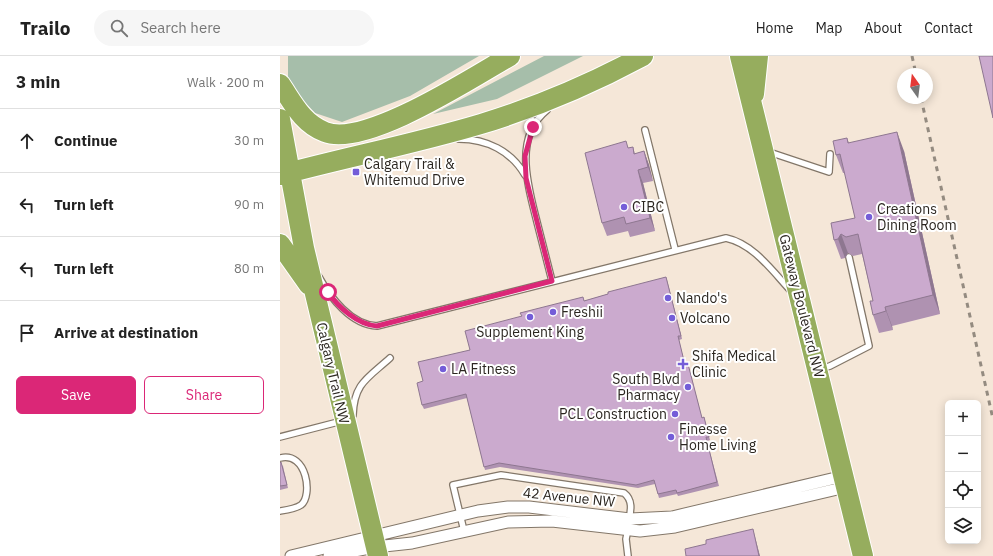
<!DOCTYPE html>
<html lang="en">
<head>
<meta charset="utf-8">
<style>
  :root { --surface:#fff; --page:#f6f6f6; --text:#222; --muted:#767676; --line:#e0e0e0; --accent:#db2777 }
  body { margin:0; font-family:"IBM Plex Sans",sans-serif; background:var(--page); color:var(--text) }
  .controls { position:absolute; right:12px; bottom:12px; display:grid; overflow:hidden; border-radius:6px; box-shadow:0 2px 10px #0003 }
  .controls button { width:36px; height:36px; display:grid; place-items:center; padding:0; border:0; border-bottom:1px solid var(--line); background:var(--surface); color:var(--text); font:20px sans-serif }
  .compass { position:absolute; left:617px; top:12px; width:36px; height:36px; border-radius:50%; background:var(--surface); box-shadow:0 2px 10px #0003; rotate:346deg }
  .stop { position:absolute; width:12px; height:12px; margin:-9px; border:3px solid #db2777; border-radius:50%; background:#fff }
  .stop.end { background:#db2777; border-color:#fff; box-shadow:0 1px 4px #0008 }
  .list { margin:0; padding:0; list-style:none }
  h2 { display:flex; justify-content:space-between; align-items:center; height:52px; margin:0; padding:0 16px; font-size:17px }
  h2 small { font-size:13px; font-weight:400; color:var(--muted) }
  .list li { display:grid; grid-template-columns:26px 1fr auto; gap:12px; align-items:center; box-sizing:border-box; height:64px; padding:0 16px; border-top:1px solid var(--line) }
  .list b { display:block; font-size:15px; white-space:nowrap }
  .list em { font-size:13px; font-style:normal; color:var(--muted) }
  .actions { display:flex; gap:8px; padding:12px 16px }
  .actions a { flex:1; padding:9px 0; border:1px solid var(--accent); border-radius:6px; text-align:center; font-size:14px; color:var(--accent) }
  .actions .main { background:var(--accent); color:#fff }
  .icon { flex:none; width:22px; height:22px; fill:none; stroke:currentColor; stroke-width:2; stroke-linecap:round; stroke-linejoin:round }
  .map { position:relative; flex:none; width:713px; height:500px; overflow:hidden }
  header { display:flex; align-items:center; gap:24px; box-sizing:border-box; height:56px; padding:0 20px; background:var(--surface); border-bottom:1px solid var(--line) }
  header strong { font-size:19px }
  nav { display:flex; gap:22px; margin-inline-start:auto; font-size:14px }
  .search { width:280px; height:36px; background:var(--page); display:flex; align-items:center; gap:10px; box-sizing:border-box; padding:0 14px; border-radius:22px; color:var(--muted); font-size:15px }
  main { display:flex }
  aside { flex:1; background:var(--surface) }
  .map>svg:first-child { display:block }
</style>
</head>
<body>
<header>
<strong>Trailo</strong>
<div class="search"><svg class="icon" aria-label="search" viewBox="0 0 24 24"><circle cx="10" cy="10" r="6"/><path d="M15 15l6 6"/></svg>Search here</div>
<nav><a>Home</a><a>Map</a><a>About</a><a>Contact</a></nav>
</header>
<main>
<aside>
<h2>3 min<small>Walk · 200 m</small></h2>
<ul class="list">
<li><svg class="icon" aria-label="ahead" viewBox="0 0 24 24"><path d="M12 20V5M6 11l6-6 6 6"/></svg><div><b>Continue</b></div><em>30 m</em></li>
<li><svg class="icon" aria-label="left" viewBox="0 0 24 24"><path d="M17 20v-9H6M10 6l-5 5 5 5"/></svg><div><b>Turn left</b></div><em>90 m</em></li>
<li><svg class="icon" aria-label="left" viewBox="0 0 24 24"><path d="M17 20v-9H6M10 6l-5 5 5 5"/></svg><div><b>Turn left</b></div><em>80 m</em></li>
<li><svg class="icon" aria-label="arrive" viewBox="0 0 24 24"><path d="M6 21V4h12l-3 4 3 4H6"/></svg><div><b>Arrive at destination</b></div></li>
</ul>
<div class="actions"><a class="main">Save</a><a>Share</a></div>
</aside>
<div class="map">
<svg width="713" height="500" viewBox="0 0 713 500">
  <rect width="100%" height="100%" fill="#f5e7d8"/>
  <path fill="#a6beaa" d="M8,0H199L130,40L62,66L35,57L8,28Z
    M264,0H303L217,43L153,58Z"/>
  <g fill="none" stroke-linecap="round" stroke-linejoin="round">
    <defs>
      <path id="lane" d="M267,54C233,81 248,130 257,166C262,185 267,205 272,225
        M365,74L395,193
        M179,83C207,83 231,95 245,119
        M489,96L549,116L550,98
        M39,221C50,241 71,269 97,270L446,182C474,188 493,216 511,235
        M540,313L550,310L589,290L569,201
        M73,359C74,327 88,322 110,302
        M0,381L62,365
        M0,402C27,395 33,440 21,449C15,453 7,454 0,455
        M348,473L346,483L348,500
        M184,475L173,429L221,419L344,437C353,444 351,454 349,464"/>
      <path id="street" d="M11,500L198,455L228,451H249L350,463L392,461L564,420
        M49,500L95,491L132,487L228,466L272,465L360,475L395,471L566,431"/>
      <path id="highway" d="M460,0L583,500
        M0,28C13,47 22,67 45,76C85,92 193,21 230,0
        M474,38L478,0
        M0,63L24,192L98,500
        M0,119C67,101 134,88 201,68C257,51 311,28 363,0
        M0,188L29,229"/>
    </defs>
    <use href="#lane" stroke="#837769" stroke-width="8"/>
    <use href="#street" stroke="#837769" stroke-width="13"/>
    <use href="#highway" stroke="#fff" stroke-width="22"/>
    <use href="#lane" stroke="#fff" stroke-width="5.5"/>
    <use href="#street" stroke="#fff" stroke-width="11"/>
    <use href="#highway" stroke="#96ad5e" stroke-width="20"/>
    <path stroke="#948b80" stroke-width="3" stroke-dasharray="5 5" stroke-linecap="butt" d="M632,0L636,18
      M641,42L713,363"/>
  </g>
  <path fill="#af92b1" d="M567,82L569,87L624,95L660,258L612,270L613,274L599,277L593,259V245L582,198L573,200L568,197L565,202L561,203L554,184L575,162L565,117H563L556,99Z
    M353,91L355,98L364,95L369,109L373,125L363,127L375,175L350,181L348,175L327,180L322,167L349,92Z
    M386,221L402,283L399,284L405,309L409,312L422,362L424,361L425,365L430,384L427,385L439,430L398,440L397,438L379,442L375,428L358,432L220,411L205,414L187,342L144,353L142,349L143,325L190,294L304,245L328,238Z
    M0,407L3,410L8,432L0,434Z"/>
  <path fill="#8e7790" d="M617,76L624,95L660,258L653,239Z
    M364,95L369,109L373,125L368,111Z
    M358,114L363,127L375,175L370,162Z
    M561,178L568,197L565,202L558,183Z
    M386,221L387,224L402,283L401,280Z
    M605,251L612,270L613,274L606,255Z
    M473,473L474,477L480,500H479Z"/>
  <path fill="#cbaace" stroke="#8e7790" d="M699,0H713V62Z
    M617,76L653,239L605,251L606,255L593,259L590,245H593L578,178L566,181L561,178L558,183L554,184L551,167L575,162L560,98L556,99L553,85L567,82L568,87Z
    M346,85L348,92L353,91L354,98L364,95L368,111L358,114L370,162L346,168L344,161L322,167L305,97Z
    M386,221L401,280H398L405,309L408,308L422,362L424,361L429,381H426L437,426L397,437L396,434L378,438L374,424L356,429L219,407L204,411L186,338L142,349L137,327L143,325L138,306L190,294L185,275L242,260L240,257L303,241L304,245L328,238V236Z
    M1,406L7,429L0,430V407Z
    M473,473L479,500H406L405,493L426,488V484Z"/>
  <g fill="none" stroke-linecap="round" stroke-linejoin="round">
    <path stroke="#db2777" stroke-width="5" d="M48,236C58,251 78,269 97,270L272,225L246,122L245,100L253,71"/>
  </g>
  <g fill="#745dd8" stroke="#fff" stroke-width="1.5">
    <rect x="72" y="112" width="8" height="8" rx="2"/>
    <circle cx="344" cy="151" r="4"/>
    <circle cx="589" cy="161" r="4"/>
    <circle cx="388" cy="242" r="4"/>
    <circle cx="273" cy="256" r="4"/>
    <circle cx="250" cy="261" r="4"/>
    <circle cx="392" cy="262" r="4"/>
    <path d="M401 302h4v4h4v4h-4v4h-4v-4h-4v-4h4z"/>
    <circle cx="163" cy="313" r="4"/>
    <circle cx="408" cy="331" r="4"/>
    <circle cx="395" cy="358" r="4"/>
    <circle cx="391" cy="381" r="4"/>
  </g>
  <g text-anchor="middle" stroke-width="4" stroke-linejoin="round" paint-order="stroke">
    <g font-size="14" fill="#2b2620" stroke="#fff" text-anchor="start">
      <text x="84" y="113">Calgary Trail &amp;<tspan x="84" dy="16">Whitemud Drive</tspan></text>
      <text x="352" y="156">CIBC</text>
      <text x="597" y="158">Creations<tspan x="597" dy="16">Dining Room</tspan></text>
      <text x="396" y="247">Nando's</text>
      <text x="281" y="261">Freshii</text>
      <text x="400" y="267">Volcano</text>
      <text x="250" y="281" text-anchor="middle">Supplement King</text>
      <text x="412" y="305">Shifa Medical<tspan x="412" dy="16">Clinic</tspan></text>
      <text x="171" y="318">LA Fitness</text>
      <text x="400" y="328" text-anchor="end">South Blvd<tspan x="400" dy="16">Pharmacy</tspan></text>
      <text x="387" y="363" text-anchor="end">PCL Construction</text>
      <text x="399" y="378">Finesse<tspan x="399" dy="16">Home Living</tspan></text>
    </g>
    <g font-size="14" fill="#2b2620" stroke="#fff">
      <text transform="translate(522 250) rotate(76)" y="5">Gateway Boulevard NW</text>
      <text transform="translate(53 317) rotate(77)" y="5">Calgary Trail NW</text>
      <text transform="translate(289 441) rotate(6)" y="5">42 Avenue NW</text>
    </g>
  </g>
</svg>
<div class="controls">
<button>+</button>
<button>−</button>
<button><svg class="icon" aria-label="locate" viewBox="0 0 24 24"><circle cx="12" cy="12" r="6"/><path d="M12 2v4M12 18v4M2 12h4M18 12h4"/></svg></button>
<button><svg class="icon" aria-label="layers" viewBox="0 0 24 24"><path d="M12 4l9 5-9 5-9-5zM3 14l9 5 9-5"/></svg></button>
</div>
<svg class="compass" viewBox="-18 -18 36 36"><path d="M0-13l5 13h-10z" fill="#e53935"/><path d="M0 13l5-13h-10z" fill="#767676"/></svg>
<div class="stop" style="left:48px;top:236px"></div>
<div class="stop end" style="left:253px;top:71px"></div>
</div>
</main>
</body>
</html>
